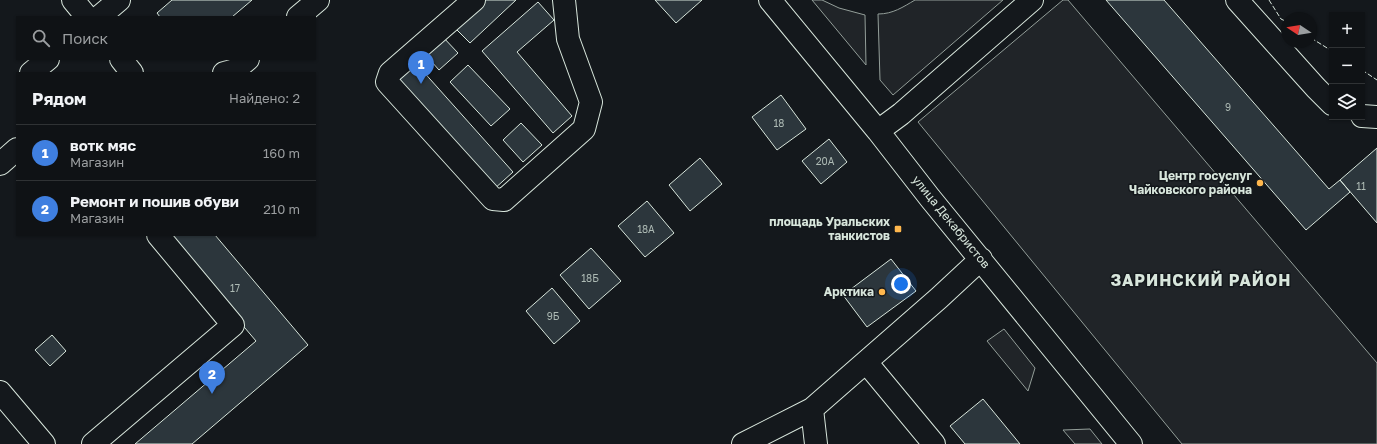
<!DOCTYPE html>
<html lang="ru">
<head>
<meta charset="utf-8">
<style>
  :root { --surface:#0f1215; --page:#1d2022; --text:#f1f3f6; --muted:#9b9ea0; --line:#2f3234; --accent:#ea580c }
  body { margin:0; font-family:"Golos Text",sans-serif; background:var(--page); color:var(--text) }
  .controls { position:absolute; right:12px; top:12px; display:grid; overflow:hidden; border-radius:0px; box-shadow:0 1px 3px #0004 }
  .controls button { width:36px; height:36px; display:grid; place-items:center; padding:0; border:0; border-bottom:1px solid var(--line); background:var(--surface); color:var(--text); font:20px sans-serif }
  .compass { position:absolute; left:1281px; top:12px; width:36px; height:36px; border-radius:50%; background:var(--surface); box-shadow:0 1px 3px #0004; rotate:282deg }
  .you { position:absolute; left:901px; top:284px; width:14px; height:14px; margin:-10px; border:3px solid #fff; border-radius:50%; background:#1a73e8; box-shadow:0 0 0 6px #1a73e833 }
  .badge { display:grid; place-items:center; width:26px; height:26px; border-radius:50%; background:var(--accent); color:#fff; font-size:13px; font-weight:700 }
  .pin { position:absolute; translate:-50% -33px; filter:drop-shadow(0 1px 2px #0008) }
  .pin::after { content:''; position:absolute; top:21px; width:14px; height:12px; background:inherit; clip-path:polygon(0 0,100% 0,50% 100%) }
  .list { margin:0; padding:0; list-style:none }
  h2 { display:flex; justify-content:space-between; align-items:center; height:52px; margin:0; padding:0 16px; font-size:17px }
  h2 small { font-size:13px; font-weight:400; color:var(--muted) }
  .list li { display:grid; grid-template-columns:26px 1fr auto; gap:12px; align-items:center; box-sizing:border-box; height:56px; padding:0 16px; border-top:1px solid var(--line) }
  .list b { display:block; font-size:15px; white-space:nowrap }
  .list p { margin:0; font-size:13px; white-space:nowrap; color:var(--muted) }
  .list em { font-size:13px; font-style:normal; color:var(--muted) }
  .icon { flex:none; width:22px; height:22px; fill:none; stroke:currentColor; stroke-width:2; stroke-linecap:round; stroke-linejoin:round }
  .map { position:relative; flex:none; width:1377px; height:444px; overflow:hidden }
  .search { position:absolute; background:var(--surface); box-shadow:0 1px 3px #0004; left:16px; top:16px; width:300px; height:44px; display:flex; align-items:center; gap:10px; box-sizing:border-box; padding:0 14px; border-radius:0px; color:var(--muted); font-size:15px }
  .panel { position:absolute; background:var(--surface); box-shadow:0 1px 3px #0004; left:16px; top:72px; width:300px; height:164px; border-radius:0px }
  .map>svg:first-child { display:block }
</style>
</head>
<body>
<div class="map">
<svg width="1377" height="444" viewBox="0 0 1377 444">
  <rect width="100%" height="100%" fill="#14181c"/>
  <path fill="#202428" stroke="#939e99" d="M812,0H822L839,8L865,15L866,65Z
    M915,0H1003L893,95L880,80L878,14C893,14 903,7 915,0Z
    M1063,0H1068L1377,363V444H1182L918,122Z
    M1004,329L1035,368L1028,391L987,341Z
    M1090,429L1102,444H1075L1063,430Z"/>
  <path fill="#2c363c" stroke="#d8e6dc" d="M172,0H252L232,17H160L157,13Z
    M478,0H516L470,43L452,25Z
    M655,0H702L676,23Z
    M1106,0H1164L1329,189L1340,180L1350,192L1306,230Z
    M538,2L554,20L517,52L572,116L553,133L482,51Z
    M442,36L458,53L439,70L423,52Z
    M413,60L513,172L493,190L393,78Z
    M468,65L510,109L491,126L450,82Z
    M781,95L806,129L777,150L752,117Z
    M521,123L542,145L523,162L503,140Z
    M829,139L847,162L821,184L802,161Z
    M1377,148V223L1340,180Z
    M700,158L722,184L690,211L669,185Z
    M647,201L674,233L645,257L618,226Z
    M166,235H215L308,345L192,444H135L256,341Z
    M591,248L621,281L589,309L560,275Z
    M891,259L916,291L867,327L843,295Z
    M552,288L580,321L554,344L526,311Z
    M52,335L66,351L50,366L35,350Z
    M983,399L1020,444H965L950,426Z"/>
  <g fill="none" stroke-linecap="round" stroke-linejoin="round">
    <defs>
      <path id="minor" d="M73,0L87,17
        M474,0L390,73L387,82L493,199L504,200L584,129L591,102L568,39L564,0
        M770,0L878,131L930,198L1131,444
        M1237,0L1316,88L1332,104
        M99,17L119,0
        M298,17L318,0
        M121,59L132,73
        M31,73L48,59
        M224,73L235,70L248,59
        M1362,116L1377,117
        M878,131L901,114L1032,0
        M0,164L17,149
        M866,362L934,444
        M0,392L44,444
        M93,444L233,325L158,235
        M743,444L812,409
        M816,444L812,409L939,298L981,259"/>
    </defs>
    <use href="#minor" stroke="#d8e6dc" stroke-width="24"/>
    <use href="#minor" stroke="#14181c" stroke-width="22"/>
    <path stroke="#d8e6dc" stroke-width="1" stroke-dasharray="5 2" stroke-linecap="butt" d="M1269,0L1281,19L1287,22
      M1311,38L1332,51
      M1362,70L1377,80"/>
  </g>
  <g fill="#ffb74d" stroke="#14181c" stroke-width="1.5">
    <circle cx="1260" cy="183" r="4"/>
    <rect x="894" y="225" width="8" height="8" rx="2"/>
    <circle cx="882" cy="292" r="4"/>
  </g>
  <g text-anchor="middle" stroke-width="3" stroke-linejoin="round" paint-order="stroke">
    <g font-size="10" fill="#adbab4">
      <text x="1228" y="111">9</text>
      <text x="779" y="127">18</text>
      <text x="825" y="165">20А</text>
      <text x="1361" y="190">11</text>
      <text x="646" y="233">18А</text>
      <text x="590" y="282">18Б</text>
      <text x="235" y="292">17</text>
      <text x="553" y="320">9Б</text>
    </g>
    <g font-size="12" font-weight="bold" fill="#d8e6dc" stroke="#14181c" text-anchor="end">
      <text x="1252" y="180">Центр госуслуг<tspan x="1252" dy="14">Чайковского района</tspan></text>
      <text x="890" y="226">площадь Уральских<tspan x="890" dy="14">танкистов</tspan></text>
      <text x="874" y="296">Арктика</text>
    </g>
    <g font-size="12" fill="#d8e6dc" stroke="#14181c">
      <text transform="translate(951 222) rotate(51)" y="4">улица Декабристов</text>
    </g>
    <g font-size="16" font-weight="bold" letter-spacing="1" fill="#d8e6dc" stroke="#14181c">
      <text x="1201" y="286">ЗАРИНСКИЙ РАЙОН</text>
    </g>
  </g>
</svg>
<div class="controls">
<button>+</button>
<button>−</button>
<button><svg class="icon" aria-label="layers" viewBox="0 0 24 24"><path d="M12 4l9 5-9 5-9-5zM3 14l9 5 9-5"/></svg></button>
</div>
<svg class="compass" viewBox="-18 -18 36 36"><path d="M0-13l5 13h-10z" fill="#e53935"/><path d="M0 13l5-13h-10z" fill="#9b9ea0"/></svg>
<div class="you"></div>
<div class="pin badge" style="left:421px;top:84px;background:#3f7fe0">1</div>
<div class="pin badge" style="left:212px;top:394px;background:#3f7fe0">2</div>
<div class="search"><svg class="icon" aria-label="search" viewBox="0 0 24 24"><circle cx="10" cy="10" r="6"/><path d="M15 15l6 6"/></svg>Поиск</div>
<section class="panel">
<h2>Рядом<small>Найдено: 2</small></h2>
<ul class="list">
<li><span class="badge" style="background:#3f7fe0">1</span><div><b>вотк мяс</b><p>Магазин</p></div><em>160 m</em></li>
<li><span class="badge" style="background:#3f7fe0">2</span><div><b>Ремонт и пошив обуви</b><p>Магазин</p></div><em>210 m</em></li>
</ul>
</section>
</div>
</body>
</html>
